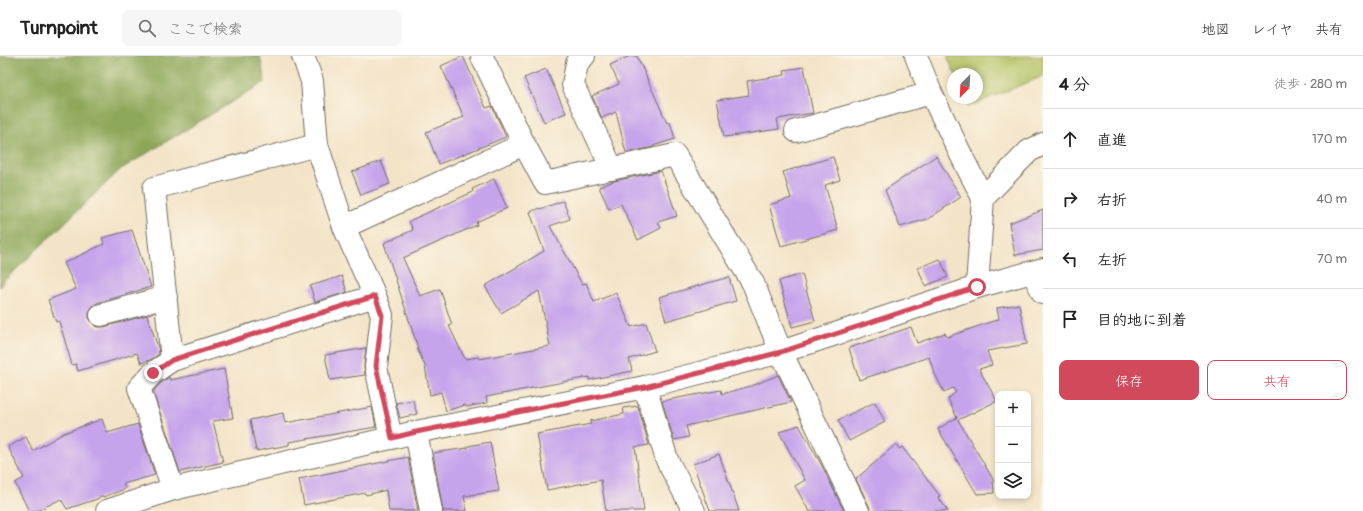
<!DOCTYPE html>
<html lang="ja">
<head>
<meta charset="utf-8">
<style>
  :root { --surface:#fff; --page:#f6f6f6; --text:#222; --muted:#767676; --line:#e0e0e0; --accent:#d1495b }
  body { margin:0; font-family:Pangolin,"Klee One",sans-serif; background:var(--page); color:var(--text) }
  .controls { position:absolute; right:12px; bottom:12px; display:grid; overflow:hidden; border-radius:8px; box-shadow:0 2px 6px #0003 }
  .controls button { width:36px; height:36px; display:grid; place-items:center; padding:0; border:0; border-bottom:1px solid var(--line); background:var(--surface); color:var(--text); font:20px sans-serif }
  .compass { position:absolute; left:947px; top:12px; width:36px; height:36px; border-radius:50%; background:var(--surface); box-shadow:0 2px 6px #0003; rotate:204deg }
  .stop { position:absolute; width:12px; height:12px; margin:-9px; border:3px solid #d1495b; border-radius:50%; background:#fff }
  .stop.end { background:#d1495b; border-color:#fff; box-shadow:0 1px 4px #0008 }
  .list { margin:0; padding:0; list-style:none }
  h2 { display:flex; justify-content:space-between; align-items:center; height:52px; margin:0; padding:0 16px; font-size:17px }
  h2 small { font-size:13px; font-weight:400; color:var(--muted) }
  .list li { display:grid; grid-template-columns:26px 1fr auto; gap:12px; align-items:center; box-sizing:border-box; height:60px; padding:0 16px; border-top:1px solid var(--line) }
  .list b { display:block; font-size:15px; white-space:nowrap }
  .list em { font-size:13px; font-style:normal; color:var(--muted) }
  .actions { display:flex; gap:8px; padding:12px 16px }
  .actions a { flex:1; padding:9px 0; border:1px solid var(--accent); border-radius:8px; text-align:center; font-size:14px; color:var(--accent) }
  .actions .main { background:var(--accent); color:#fff }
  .icon { flex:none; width:22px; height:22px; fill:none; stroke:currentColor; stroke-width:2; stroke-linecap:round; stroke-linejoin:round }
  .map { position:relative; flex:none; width:1043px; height:455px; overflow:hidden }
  header { display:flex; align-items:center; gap:24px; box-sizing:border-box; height:56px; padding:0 20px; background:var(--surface); border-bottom:1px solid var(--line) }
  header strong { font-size:19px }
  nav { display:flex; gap:22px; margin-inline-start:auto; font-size:14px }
  .search { width:280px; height:36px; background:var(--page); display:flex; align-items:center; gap:10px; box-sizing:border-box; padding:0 14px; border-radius:8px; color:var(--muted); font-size:15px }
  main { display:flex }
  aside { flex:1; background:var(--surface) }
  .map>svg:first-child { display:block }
</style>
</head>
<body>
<header>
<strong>Turnpoint</strong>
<div class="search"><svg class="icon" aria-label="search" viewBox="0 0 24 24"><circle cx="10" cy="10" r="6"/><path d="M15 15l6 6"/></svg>ここで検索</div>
<nav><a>地図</a><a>レイヤ</a><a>共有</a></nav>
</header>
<main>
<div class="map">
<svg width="1043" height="455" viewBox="0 0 1043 455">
  <rect width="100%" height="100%" fill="#fcf5e5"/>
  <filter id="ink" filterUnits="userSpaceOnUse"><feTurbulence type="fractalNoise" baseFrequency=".025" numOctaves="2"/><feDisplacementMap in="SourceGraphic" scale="8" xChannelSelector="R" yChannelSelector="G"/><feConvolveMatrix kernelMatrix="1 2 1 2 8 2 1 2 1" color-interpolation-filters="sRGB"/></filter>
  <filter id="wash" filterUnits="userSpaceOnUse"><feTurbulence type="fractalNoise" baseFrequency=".012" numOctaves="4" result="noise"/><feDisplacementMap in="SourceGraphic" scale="16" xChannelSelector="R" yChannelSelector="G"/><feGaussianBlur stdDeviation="0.9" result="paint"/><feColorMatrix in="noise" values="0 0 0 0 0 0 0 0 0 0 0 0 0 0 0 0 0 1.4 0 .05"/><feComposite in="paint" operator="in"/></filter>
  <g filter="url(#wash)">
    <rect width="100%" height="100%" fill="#f3e4c8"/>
    <path fill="#b2c163" stroke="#6e7647" d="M947,0H1043V20L968,51L965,42H977V18H955Z"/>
    <path fill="#8da759" stroke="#5c6942" d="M0,0H260L265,26L121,113L2,227L0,231Z"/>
    <g id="blocks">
      <path fill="#c6a4ec" d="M463,0L486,52L492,50L506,81L439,108L426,76L464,61L441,10Z
        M630,0H637L667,67L670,66L675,83L653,90V91L626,97L616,56L602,62L592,40L619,28L610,9Z
        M804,11L813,57L777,63L779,73L724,81L717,44L749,39L747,25L785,19L784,14Z
        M546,13L566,57L544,66L524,22Z
        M936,100L961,141L928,163L900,171L885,134Z
        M833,101L840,124L825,129L838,174L781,190L769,149L791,142L783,116Z
        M381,105L390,128L361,139L352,116Z
        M661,115L677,160L658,166L661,172L638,184L621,148L609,153L599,131L614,125Z
        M494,123L507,152L476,166L477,169L403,202L420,240L440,233L452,269L449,270L465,303L479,301V303L550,290L539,235L501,257L485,230L544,195L530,156L539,152L540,153L563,145L570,163L550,170L582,228L586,227L594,246L616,237L631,271L646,267L655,295L629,303L632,315L589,324V321L486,341L487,347L466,351L465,349L446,355L441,336L430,339L425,310L417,292H418L384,187L413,174L409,165L473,136L472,133Z
        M1043,154V194L1015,199L1009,167Z
        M132,174L151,231L97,247L92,251L89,256V262L93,268L98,271H104L147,259L158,291L159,298L152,303L141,307L137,297L78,315L76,308L72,309L59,265L56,266L48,244L76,233L64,207L104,188L102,182Z
        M940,203L948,221L925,230L918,212Z
        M802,218L815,265L792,271L779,225Z
        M342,220L347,236L315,246L310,230Z
        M729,221L736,245L666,265L659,241Z
        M1019,248L1027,288L987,295L992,309L979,313L997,345L958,364L993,423L994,437L977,438L938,373L956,362H957L948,343L956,336L953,332L944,336L935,318L929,301L859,324L849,292L911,271L917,287L945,277L947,281L999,263L997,252Z
        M366,292L364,310L365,319L330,324L325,299Z
        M224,313L233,362L213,365L223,406L180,416L154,339V334L161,327L169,321L170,324Z
        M778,319L791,346L686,370L689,381L674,384L662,345L721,334L722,338L754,329Z
        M413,344L417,358L400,362L396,347Z
        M875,346L885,366L849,385L838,364Z
        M638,350L649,389L635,391L644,455H606L601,424L547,434L537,378L591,368L590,365L624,358L623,352Z
        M372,351L376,371L289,386V389L256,395L250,364L283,357L285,367Z
        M102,363L107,377L138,368L155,419L123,428L125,433L103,441V440L97,443L67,453L61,443L37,455H29L15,427L24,422L8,391L26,381L33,395L64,377Z
        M799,369L822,410L844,455H809L795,430L805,424L779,376Z
        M490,386L499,435L464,440L467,455H443L433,397L468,392V390Z
        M896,388L899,393L902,391L940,440L938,441L948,455H870L869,450L856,423Z
        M719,398L739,455H710L693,408Z
        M408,401L418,455H389L386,434L366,439L365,437L304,449L299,423Z"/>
    </g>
  </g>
  <g filter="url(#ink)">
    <use href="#blocks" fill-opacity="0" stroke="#716c62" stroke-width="1"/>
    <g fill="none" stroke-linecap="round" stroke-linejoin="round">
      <defs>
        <path id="street" d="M303,0L312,25L317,89L344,171L375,240L382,259L376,311L391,382
          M584,0L577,7L573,29L612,113
          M916,0L931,37L966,109L983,142L977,231
          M482,1L524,88L545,127L675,99L753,227L781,296L858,455
          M796,75L931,37
          M983,142L1029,95L1043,88
          M344,171L524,88
          M1033,217L1043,237
          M101,259L166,241
          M172,304L154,132L317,89
          M645,331L667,404L694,455
          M416,376L431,455
          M173,433L139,332L153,317L172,304L375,240"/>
        <path id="secondary" d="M107,455L173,433L416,376L645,331L781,296L977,231L1043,213"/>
      </defs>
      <use href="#street" stroke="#716c62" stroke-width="24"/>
      <use href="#secondary" stroke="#716c62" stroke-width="24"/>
      <use href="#street" stroke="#fff" stroke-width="22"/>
      <use href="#secondary" stroke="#fff" stroke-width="22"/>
    </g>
  </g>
  <g fill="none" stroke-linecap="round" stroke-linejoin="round" filter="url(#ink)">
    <path stroke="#d1495b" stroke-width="5" d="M153,317L172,304L375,240L382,259L376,310L392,382L416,376L645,331L781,296L977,231"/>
  </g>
</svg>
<div class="controls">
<button>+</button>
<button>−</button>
<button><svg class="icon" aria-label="layers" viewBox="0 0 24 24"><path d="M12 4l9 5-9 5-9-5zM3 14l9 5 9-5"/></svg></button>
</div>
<svg class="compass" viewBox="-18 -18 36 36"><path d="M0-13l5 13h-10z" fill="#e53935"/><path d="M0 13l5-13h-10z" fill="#767676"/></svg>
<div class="stop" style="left:977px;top:231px"></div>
<div class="stop end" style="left:153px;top:317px"></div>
</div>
<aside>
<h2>4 分<small>徒歩 · 280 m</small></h2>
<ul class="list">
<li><svg class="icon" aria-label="ahead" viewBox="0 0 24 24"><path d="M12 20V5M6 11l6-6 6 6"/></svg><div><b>直進</b></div><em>170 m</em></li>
<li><svg class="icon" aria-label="right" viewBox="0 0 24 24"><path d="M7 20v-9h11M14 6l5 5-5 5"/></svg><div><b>右折</b></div><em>40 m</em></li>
<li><svg class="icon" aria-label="left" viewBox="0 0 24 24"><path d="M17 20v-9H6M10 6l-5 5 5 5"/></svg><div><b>左折</b></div><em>70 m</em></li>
<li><svg class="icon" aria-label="arrive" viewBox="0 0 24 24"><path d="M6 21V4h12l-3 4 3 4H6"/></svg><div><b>目的地に到着</b></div></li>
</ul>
<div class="actions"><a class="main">保存</a><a>共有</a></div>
</aside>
</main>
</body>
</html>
